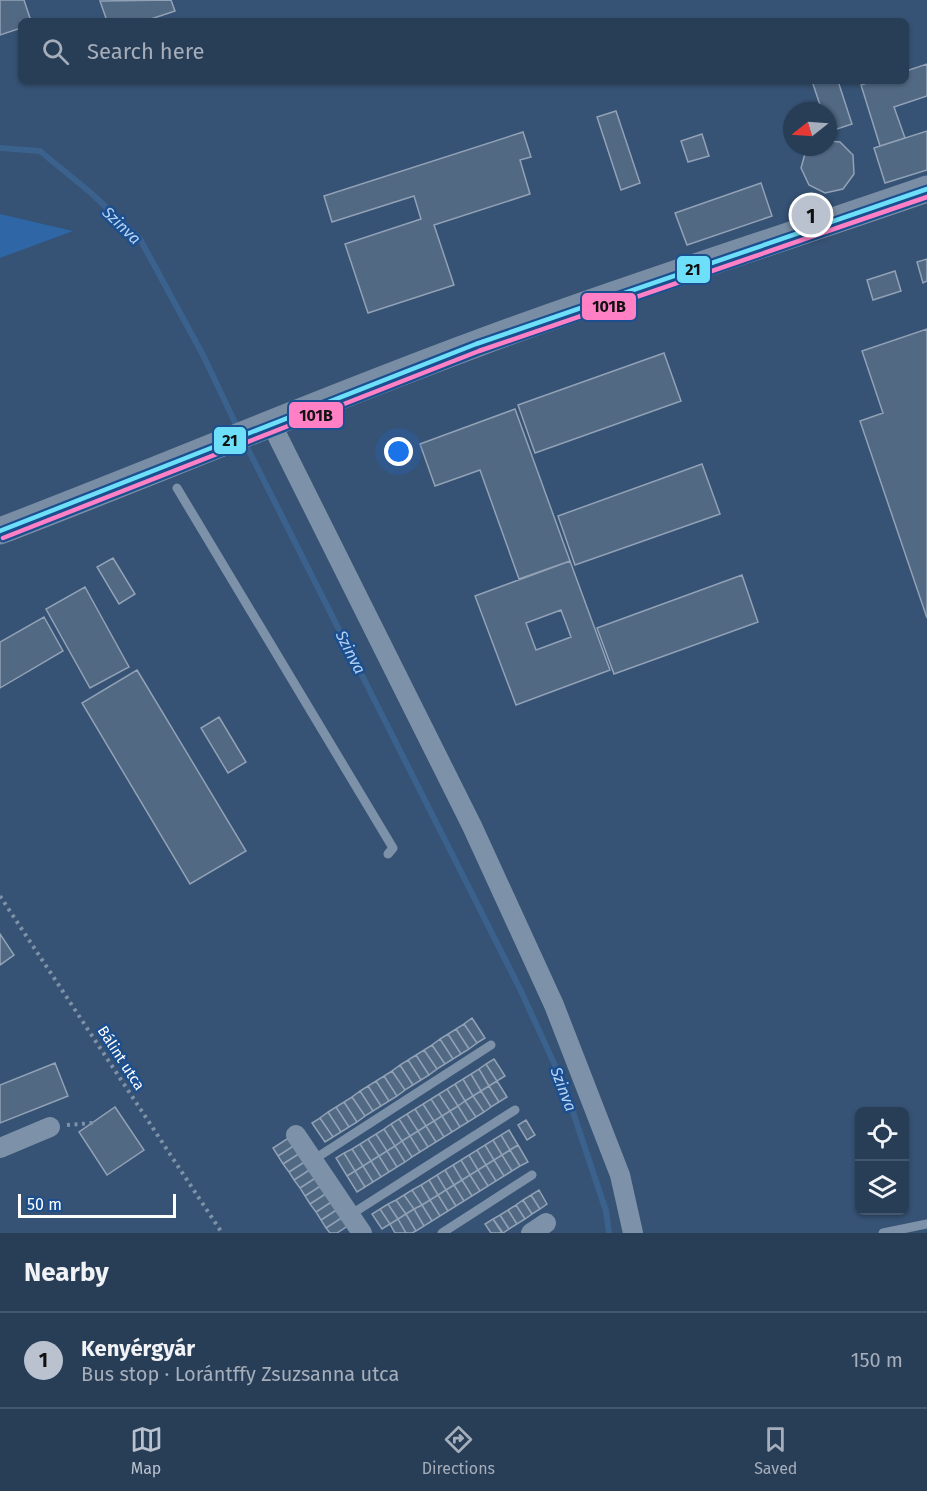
<!DOCTYPE html>
<html lang="en">
<head>
<meta charset="utf-8">
<style>
  :root { --surface:#283e57; --page:#30455d; --text:#f1f3f6; --muted:#a5aeba; --line:#44576d; --accent:#b9c2ce }
  body { margin:0; font-family:"Fira Sans",sans-serif; background:var(--page); color:var(--text) }
  .controls { position:absolute; right:18px; bottom:18px; display:grid; overflow:hidden; border-radius:9px; box-shadow:0 2px 4px #0004 }
  .controls button { width:54px; height:54px; display:grid; place-items:center; padding:0; border:0; border-bottom:2px solid var(--line); background:var(--surface); color:var(--text); font:30px sans-serif }
  .compass { position:absolute; left:783px; top:102px; width:54px; height:54px; border-radius:50%; background:var(--surface); box-shadow:0 2px 4px #0004; rotate:253deg }
  .scale { position:absolute; left:18px; bottom:15px; width:158px; box-sizing:border-box; padding-left:6px; border:3px solid #fff; border-top:0; font-size:16px; line-height:21px; white-space:nowrap; color:#fff; -webkit-text-stroke:4px #1b4f8f; paint-order:stroke }
  .you { position:absolute; left:399px; top:452px; width:21px; height:21px; margin:-15px; border:4px solid #fff; border-radius:50%; background:#1a73e8; box-shadow:0 0 0 9px #1a73e833 }
  .badge { display:grid; place-items:center; width:39px; height:39px; border-radius:50%; background:var(--accent); color:#111; font-size:20px; font-weight:700 }
  .pin { position:absolute; translate:-50% -50%; border:3px solid #fff; box-shadow:0 2px 6px #0006 }
  .list { margin:0; padding:0; list-style:none }
  h2 { display:flex; justify-content:space-between; align-items:center; height:78px; margin:0; padding:0 24px; font-size:26px }
  h2 small { font-size:20px; font-weight:400; color:var(--muted) }
  .list li { display:grid; grid-template-columns:39px 1fr auto; gap:18px; align-items:center; box-sizing:border-box; height:96px; padding:0 24px; border-top:2px solid var(--line) }
  .list b { display:block; font-size:22px; white-space:nowrap }
  .list p { margin:0; font-size:20px; white-space:nowrap; color:var(--muted) }
  .list em { font-size:20px; font-style:normal; color:var(--muted) }
  .icon { flex:none; width:33px; height:33px; fill:none; stroke:currentColor; stroke-width:2; stroke-linecap:round; stroke-linejoin:round }
  .map { position:relative; flex:none; width:927px; height:1233px; overflow:hidden }
  .search { position:absolute; background:var(--surface); box-shadow:0 2px 4px #0004; left:18px; right:18px; top:18px; height:66px; display:flex; align-items:center; gap:15px; box-sizing:border-box; padding:0 21px; border-radius:9px; color:var(--muted); font-size:22px }
  .sheet { height:174px; background:var(--surface) }
  nav { display:flex; justify-content:space-around; align-items:center; box-sizing:border-box; height:84px; border-top:2px solid var(--line); background:var(--surface); font-size:16px; color:var(--muted) }
  nav a { display:grid; justify-items:center; gap:3px }
  nav .on { color:var(--accent) }
  .map>svg:first-child { display:block }
</style>
</head>
<body>
<div class="map">
<svg width="927" height="1233" viewBox="0 0 927 1233">
  <rect width="100%" height="100%" fill="#365274"/>
  <path fill="#2f66a5" d="M0,214L73,231L0,258Z"/>
  <g fill="none" stroke-linecap="round" stroke-linejoin="round">
    <path stroke="#3b618d" stroke-width="6" d="M0,148L40,151L91,193L140,239L204,357L239,431
      M245,443L520,989L564,1085L606,1211L609,1233"/>
  </g>
  <path fill="#526984" stroke="#92a2b6" stroke-width="1.5" fill-rule="evenodd" d="M0,0H24L31,21H21V28L0,35Z
    M171,0L175,11L145,21H107L100,1Z
    M927,64V96L894,107L905,138L880,146L861,85L874,81H906V71Z
    M812,81H838L852,124L828,132V111H822Z
    M616,111L640,183L621,190L597,117Z
    M927,131V170L885,183L874,148Z
    M523,132L531,157L520,160L530,194L434,225L454,285L368,313L345,244L421,219L414,196L332,222L324,196Z
    M702,134L709,156L688,162L681,141Z
    M828,141L840,142L853,155L854,174L843,189L825,193L809,185L801,168L806,150L811,147H828Z
    M761,183L772,216L687,245L675,213Z
    M927,259V281L923,283L917,262Z
    M895,271L901,291L873,300L867,280Z
    M927,329V618L860,421L883,413L862,351Z
    M664,353L681,401L535,453L518,405Z
    M515,409L570,561L519,579L480,470L435,486L420,444Z
    M702,464L720,514L575,565L558,516Z
    M113,558L135,594L119,604L97,567Z
    M570,561L610,670L516,705L475,596ZM561,610L571,637L536,650L526,623Z
    M742,575L758,622L614,674L597,628Z
    M85,587L129,667L90,688L46,609Z
    M44,617L63,651L0,688V642Z
    M137,670L246,851L190,884L82,703Z
    M219,717L246,762L228,773L201,728Z
    M0,934L14,955L0,965Z
    M472,1018L485,1038L477,1043L464,1024Z
    M464,1024L477,1043L469,1049L456,1029Z
    M456,1029L469,1049L461,1054L448,1034Z
    M448,1034L461,1054L453,1059L440,1039Z
    M440,1039L453,1059L445,1064L432,1045Z
    M432,1045L445,1064L437,1069L424,1050Z
    M424,1050L437,1069L429,1075L416,1055Z
    M416,1055L429,1075L421,1080L408,1060Z
    M494,1059L505,1076L497,1081L486,1064Z
    M408,1060L421,1080L413,1085L400,1065Z
    M55,1063L68,1096L0,1123V1085Z
    M486,1064L497,1081L489,1086L479,1069Z
    M400,1065L413,1085L405,1090L392,1071Z
    M479,1069L489,1086L481,1091L471,1074Z
    M392,1071L405,1090L397,1096L384,1076Z
    M471,1074L481,1091L473,1096L463,1079Z
    M384,1076L397,1096L389,1101L376,1081Z
    M463,1079L473,1096L465,1101L455,1084Z
    M376,1081L389,1101L381,1106L368,1086Z
    M497,1081L507,1097L499,1102L489,1086Z
    M455,1084L465,1101L458,1106L447,1089Z
    M368,1086L381,1106L373,1111L360,1091Z
    M489,1086L499,1102L491,1107L481,1091Z
    M447,1089L458,1106L450,1111L439,1094Z
    M360,1091L373,1111L365,1116L352,1097Z
    M481,1091L491,1107L484,1112L473,1096Z
    M439,1094L450,1111L442,1116L431,1099Z
    M473,1096L484,1112L476,1117L465,1101Z
    M352,1097L365,1116L357,1122L344,1102Z
    M431,1099L442,1116L434,1121L423,1104Z
    M465,1101L476,1117L468,1122L458,1106Z
    M344,1102L357,1122L349,1127L336,1107Z
    M423,1104L434,1121L426,1126L415,1109Z
    M458,1106L468,1122L460,1127L450,1111Z
    M115,1107L144,1150L107,1175L79,1132Z
    M336,1107L349,1127L341,1132L328,1112Z
    M415,1109L426,1126L418,1131L407,1114Z
    M450,1111L460,1127L452,1132L442,1116Z
    M328,1112L341,1132L333,1137L320,1118Z
    M407,1114L418,1131L410,1136L399,1119Z
    M442,1116L452,1132L444,1137L434,1121Z
    M320,1118L333,1137L325,1142L312,1123Z
    M399,1119L410,1136L402,1141L391,1124Z
    M526,1120L535,1135L527,1140L518,1125Z
    M434,1121L444,1137L436,1142L426,1126Z
    M391,1124L402,1141L395,1146L384,1129Z
    M426,1126L436,1142L428,1147L418,1131Z
    M384,1129L395,1146L387,1151L376,1134Z
    M509,1130L518,1145L510,1150L501,1135Z
    M418,1131L428,1147L420,1152L410,1136Z
    M376,1134L387,1151L379,1156L368,1139Z
    M501,1135L510,1150L502,1155L493,1140Z
    M410,1136L420,1152L412,1157L402,1141Z
    M290,1137L295,1145L278,1156L273,1148Z
    M368,1139L379,1156L371,1161L360,1144Z
    M493,1140L502,1155L494,1160L485,1145Z
    M402,1141L412,1157L405,1162L395,1146Z
    M360,1144L371,1161L363,1166L352,1149Z
    M295,1145L300,1153L283,1164L278,1156Z
    M485,1145L494,1160L486,1165L477,1150Z
    M518,1145L528,1162L520,1166L510,1150Z
    M395,1146L405,1162L397,1167L387,1151Z
    M352,1149L363,1166L355,1171L344,1153Z
    M477,1150L486,1165L478,1170L469,1155Z
    M510,1150L520,1166L512,1171L502,1155Z
    M387,1151L397,1167L389,1172L379,1156Z
    M300,1153L306,1161L289,1172L283,1164Z
    M344,1153L355,1171L347,1176L336,1158Z
    M469,1155L478,1170L470,1175L461,1160Z
    M502,1155L512,1171L504,1176L494,1160Z
    M379,1156L389,1172L381,1177L371,1161Z
    M461,1160L470,1175L462,1180L453,1165Z
    M494,1160L504,1176L496,1181L486,1165Z
    M306,1161L311,1169L294,1180L289,1172Z
    M371,1161L381,1177L373,1182L363,1166Z
    M453,1165L462,1180L454,1185L445,1170Z
    M486,1165L496,1181L488,1186L478,1170Z
    M363,1166L373,1182L365,1187L355,1171Z
    M311,1169L317,1177L300,1188L294,1180Z
    M445,1170L454,1185L446,1190L437,1175Z
    M478,1170L488,1186L480,1191L470,1175Z
    M355,1171L365,1187L357,1192L347,1176Z
    M437,1175L446,1190L438,1195L429,1180Z
    M470,1175L480,1191L472,1196L462,1180Z
    M317,1177L322,1185L305,1196L300,1188Z
    M429,1180L438,1195L430,1200L421,1185Z
    M462,1180L472,1196L464,1201L454,1185Z
    M322,1185L327,1193L310,1204L305,1196Z
    M421,1185L430,1200L422,1205L412,1190Z
    M454,1185L464,1201L456,1206L446,1190Z
    M412,1190L422,1205L414,1209L404,1195Z
    M446,1190L456,1206L448,1211L438,1195Z
    M539,1190L547,1204L540,1209L531,1195Z
    M327,1193L333,1201L316,1212L310,1204Z
    M404,1195L414,1209L406,1214L396,1200Z
    M438,1195L448,1211L440,1216L430,1200Z
    M531,1195L540,1209L532,1214L523,1200Z
    M396,1200L406,1214L398,1219L388,1204Z
    M430,1200L440,1216L432,1221L422,1205Z
    M523,1200L532,1214L525,1219L516,1205Z
    M333,1201L338,1209L321,1220L316,1212Z
    M388,1204L398,1219L390,1224L380,1209Z
    M422,1205L432,1221L424,1226L414,1209Z
    M516,1205L525,1219L517,1224L508,1210Z
    M338,1209L343,1217L326,1228L321,1220Z
    M380,1209L390,1224L382,1229L372,1214Z
    M414,1209L424,1226L416,1231L406,1214Z
    M508,1210L517,1224L509,1229L500,1215Z
    M406,1214L416,1231L412,1233H406L398,1219Z
    M500,1215L509,1229L503,1233L493,1219Z
    M343,1217L349,1225L337,1233H330L326,1228Z
    M398,1219L406,1233H395L390,1224Z
    M493,1219L502,1233H491L485,1224Z"/>
  <g fill="none" stroke-linecap="round" stroke-linejoin="round">
    <path stroke="#7d92a8" stroke-width="4" stroke-dasharray="3 4.5" stroke-linecap="butt" d="M0,896L222,1233
      M67,1125L93,1123"/>
    <path stroke="#7d92a8" stroke-width="9" d="M177,488L393,848L388,854
      M313,1160L491,1045
      M350,1215L515,1110
      M442,1233L532,1175
      M883,1233L927,1224"/>
    <path stroke="#7d92a8" stroke-width="20" d="M271,423L472,826L554,1005L620,1175L633,1233
      M296,1135L362,1233
      M0,1148L50,1127
      M531,1233L546,1223"/>
    <path stroke="#798da4" stroke-width="27" d="M0,531C160,470 316,403 476,344C625,288 777,241 927,189"/>
    <defs>
      <path id="bus-1" d="M0,531L476,344L927,189"/>
      <path id="bus-2" d="M3,538L479,351L927,197"/>
    </defs>
    <use href="#bus-1" stroke="#1b4f8f" stroke-width="9"/>
    <use href="#bus-2" stroke="#1b4f8f" stroke-width="9"/>
    <use href="#bus-1" stroke="#6ddff8" stroke-width="4.5"/>
    <use href="#bus-2" stroke="#ff80c5" stroke-width="4.5"/>
  </g>
  <g text-anchor="middle" stroke-width="5" stroke-linejoin="round" paint-order="stroke">
    <g font-size="15" fill="#fff" stroke="#1b4f8f">
      <text transform="translate(121 1058) rotate(57)" y="5">Bálint utca</text>
    </g>
    <g font-size="16" font-style="italic" fill="#b5d3f5" stroke="#1b4f8f">
      <text transform="translate(122 225) rotate(44)" y="6">Szinva</text>
      <text transform="translate(351 652) rotate(63)" y="6">Szinva</text>
      <text transform="translate(564 1089) rotate(69)" y="6">Szinva</text>
    </g>
  </g>
  <g stroke="#1b4f8f" stroke-width="2">
    <rect x="676" y="255" width="35" height="29" rx="6" fill="#6ddff8"/>
    <rect x="581" y="292" width="56" height="29" rx="6" fill="#ff80c5"/>
    <rect x="288" y="401" width="56" height="28" rx="6" fill="#ff80c5"/>
    <rect x="213" y="426" width="34" height="29" rx="6" fill="#6ddff8"/>
  </g>
  <g font-size="16" text-anchor="middle" font-weight="bold" fill="#111">
    <text x="693" y="275">21</text>
    <text x="609" y="312">101B</text>
    <text x="316" y="421">101B</text>
    <text x="230" y="446">21</text>
  </g>
</svg>
<div class="controls">
<button><svg class="icon" aria-label="locate" viewBox="0 0 24 24"><circle cx="12" cy="12" r="6"/><path d="M12 2v4M12 18v4M2 12h4M18 12h4"/></svg></button>
<button><svg class="icon" aria-label="layers" viewBox="0 0 24 24"><path d="M12 4l9 5-9 5-9-5zM3 14l9 5 9-5"/></svg></button>
</div>
<svg class="compass" viewBox="-18 -18 36 36"><path d="M0-13l5 13h-10z" fill="#e53935"/><path d="M0 13l5-13h-10z" fill="#a5aeba"/></svg>
<div class="scale">50 m</div>
<div class="you"></div>
<div class="pin badge" style="left:811px;top:215px">1</div>
<div class="search"><svg class="icon" aria-label="search" viewBox="0 0 24 24"><circle cx="10" cy="10" r="6"/><path d="M15 15l6 6"/></svg>Search here</div>
</div>
<section class="sheet">
<h2>Nearby<small></small></h2>
<ul class="list">
<li><span class="badge">1</span><div><b>Kenyérgyár</b><p>Bus stop · Lorántffy Zsuzsanna utca</p></div><em>150 m</em></li>
</ul>
</section>
<nav>
<a class="on"><svg class="icon" aria-label="map" viewBox="0 0 24 24"><path d="M3 6l6-2 6 2 6-2v14l-6 2-6-2-6 2zM9 4v14M15 6v14"/></svg>Map</a>
<a><svg class="icon" aria-label="directions" viewBox="0 0 24 24"><path d="M12 3l9 9-9 9-9-9zM9 14v-3h6M13 9l2 2-2 2"/></svg>Directions</a>
<a><svg class="icon" aria-label="saved" viewBox="0 0 24 24"><path d="M7 4h10v16l-5-4-5 4z"/></svg>Saved</a>
</nav>
</body>
</html>
